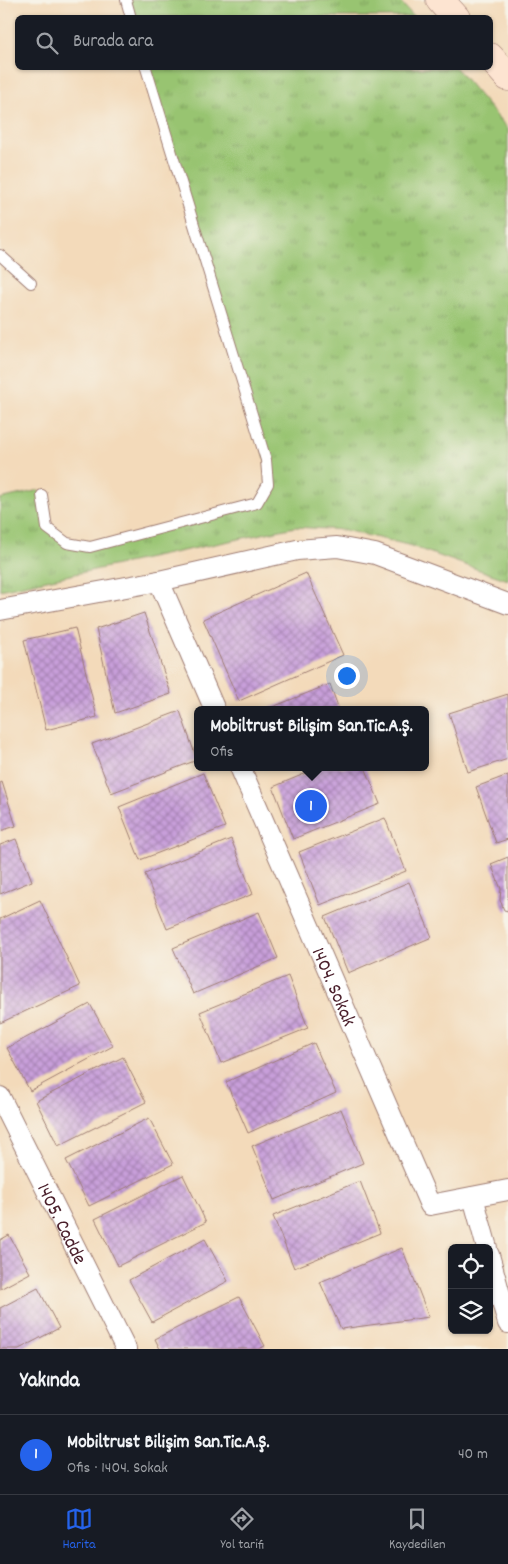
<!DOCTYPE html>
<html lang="tr">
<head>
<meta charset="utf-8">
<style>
  :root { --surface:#171b24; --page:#20242c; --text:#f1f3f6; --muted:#9ea1a6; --line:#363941; --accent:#2563eb }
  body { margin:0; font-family:Dekko,sans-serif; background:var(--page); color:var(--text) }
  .controls { position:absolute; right:15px; bottom:15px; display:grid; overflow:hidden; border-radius:8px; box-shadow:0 1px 4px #0004 }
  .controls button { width:45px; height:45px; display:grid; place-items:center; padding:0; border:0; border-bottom:1px solid var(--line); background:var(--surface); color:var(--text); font:25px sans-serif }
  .you { position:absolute; left:346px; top:675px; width:18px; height:18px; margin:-12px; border:4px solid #fff; border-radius:50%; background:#1a73e8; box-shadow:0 0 0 8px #1a73e833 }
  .badge { display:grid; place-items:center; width:32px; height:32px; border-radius:50%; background:var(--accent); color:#fff; font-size:16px; font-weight:700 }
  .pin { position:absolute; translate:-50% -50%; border:2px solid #fff; box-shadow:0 1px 5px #0006 }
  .popup { position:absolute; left:194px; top:706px; width:235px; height:65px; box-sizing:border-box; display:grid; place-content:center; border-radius:8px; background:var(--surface); filter:drop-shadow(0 1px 4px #0005); font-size:16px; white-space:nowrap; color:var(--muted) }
  .popup b { font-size:19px; color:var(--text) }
  .popup::after { content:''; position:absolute; left:50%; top:100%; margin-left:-10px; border:10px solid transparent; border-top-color:var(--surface) }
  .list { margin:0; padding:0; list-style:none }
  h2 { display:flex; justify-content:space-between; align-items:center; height:65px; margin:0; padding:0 20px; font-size:21px }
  h2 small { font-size:16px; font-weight:400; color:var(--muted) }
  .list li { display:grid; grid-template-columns:32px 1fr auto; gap:15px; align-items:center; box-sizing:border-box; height:80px; padding:0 20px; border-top:1px solid var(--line) }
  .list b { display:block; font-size:19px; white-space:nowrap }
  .list p { margin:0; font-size:16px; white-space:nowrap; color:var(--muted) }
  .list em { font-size:16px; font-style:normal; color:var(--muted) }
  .icon { flex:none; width:28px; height:28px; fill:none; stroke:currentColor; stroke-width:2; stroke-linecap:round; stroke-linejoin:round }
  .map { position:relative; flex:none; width:508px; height:1349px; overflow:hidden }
  .search { position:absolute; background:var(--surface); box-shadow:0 1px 4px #0004; left:15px; right:15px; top:15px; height:55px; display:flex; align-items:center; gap:12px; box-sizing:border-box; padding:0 18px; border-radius:8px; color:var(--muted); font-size:19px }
  .sheet { height:145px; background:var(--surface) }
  nav { display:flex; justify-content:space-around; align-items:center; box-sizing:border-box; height:70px; border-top:1px solid var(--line); background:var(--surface); font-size:14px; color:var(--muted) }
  nav a { display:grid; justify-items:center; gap:2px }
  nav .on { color:var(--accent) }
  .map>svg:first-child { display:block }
</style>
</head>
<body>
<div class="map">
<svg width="508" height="1349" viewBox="0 0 508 1349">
  <defs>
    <pattern id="grass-tufts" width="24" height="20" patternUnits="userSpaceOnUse" patternTransform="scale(1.25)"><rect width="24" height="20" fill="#98c471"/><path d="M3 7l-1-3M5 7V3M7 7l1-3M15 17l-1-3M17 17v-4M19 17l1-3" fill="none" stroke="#7e9f5d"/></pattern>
    <pattern id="building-cross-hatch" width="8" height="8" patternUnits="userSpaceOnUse" patternTransform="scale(1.25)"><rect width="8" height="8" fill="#c89fda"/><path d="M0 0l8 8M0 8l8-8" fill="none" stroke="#a481b1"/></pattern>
  </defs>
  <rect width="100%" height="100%" fill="#f7f3e8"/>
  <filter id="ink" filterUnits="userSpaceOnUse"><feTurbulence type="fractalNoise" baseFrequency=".02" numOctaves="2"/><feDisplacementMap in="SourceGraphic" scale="10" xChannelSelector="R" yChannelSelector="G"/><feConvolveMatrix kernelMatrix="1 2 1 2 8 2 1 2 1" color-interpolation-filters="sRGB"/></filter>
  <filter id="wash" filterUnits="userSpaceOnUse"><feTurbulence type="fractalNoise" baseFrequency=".0096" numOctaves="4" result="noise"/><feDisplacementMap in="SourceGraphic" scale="20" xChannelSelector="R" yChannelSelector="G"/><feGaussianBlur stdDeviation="1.12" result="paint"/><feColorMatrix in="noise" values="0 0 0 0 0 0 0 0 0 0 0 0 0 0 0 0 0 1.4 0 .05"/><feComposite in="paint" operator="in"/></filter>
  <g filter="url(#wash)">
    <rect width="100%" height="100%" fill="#f3daba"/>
    <path fill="url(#grass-tufts)" stroke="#71724e" d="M126,0H399L414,17H131Z
      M146,68H456L508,129V580L408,545L344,530L295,527L0,590V499L39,490L47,528L67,543L90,547L257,503L267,484L266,460Z"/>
    <g id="blocks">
      <path fill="url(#building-cross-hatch)" d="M306,573L343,655L239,701L203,619Z
        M144,613L171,694L115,713L96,629Z
        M75,628L97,717L46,730L24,640Z
        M330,684L339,710H265Z
        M508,694V759L468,772L449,713Z
        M180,711L197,760L111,793L92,744Z
        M321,767H365L380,804L293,839L273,787Z
        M203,773L225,827L140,860L119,807Z
        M508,775V839L496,843L476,787Z
        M2,782L16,826L0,831V783Z
        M385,818L406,871L320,905L299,852Z
        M16,839L32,881L0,894V845Z
        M231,839L253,894L167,929L145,874Z
        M508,857V911L504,910L500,900L501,889L491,864Z
        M409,882L432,937L348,973L325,917Z
        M40,900L80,986L0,1023V919Z
        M259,912L278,958L193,994L173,948Z
        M288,976L308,1028L221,1063L200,1012Z
        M90,1004L113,1046L30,1091L7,1048Z
        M314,1043L336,1093L248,1133L226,1082Z
        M123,1057L146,1102L58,1146L36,1101Z
        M341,1109L363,1163L274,1200L252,1146Z
        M149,1118L173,1164L89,1206L66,1160Z
        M183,1175L206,1222L118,1266L95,1219Z
        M360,1181L380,1233L294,1268L273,1216Z
        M9,1235L30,1273L0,1289V1240Z
        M205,1239L228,1281L152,1322L129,1280Z
        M402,1248L429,1317L341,1329L320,1282Z
        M38,1288L59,1328L19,1349H0V1308Z
        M239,1297L265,1346L258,1349H160L155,1339Z"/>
    </g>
  </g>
  <g filter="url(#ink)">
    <use href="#blocks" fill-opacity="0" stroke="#9e7c72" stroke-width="1"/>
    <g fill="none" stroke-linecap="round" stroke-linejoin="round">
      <defs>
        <path id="lane" d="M126,0L131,18
          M0,255L31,283
          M42,495L47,528L67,543L90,547L257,503L268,484L266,460L146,68"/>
        <g id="street">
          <path d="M159,581L215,710"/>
          <path d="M0,610L159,581L297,550L337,547L375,554L508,604"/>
          <path id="s1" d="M240,767L430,1205L508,1190"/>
          <path id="s2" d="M0,1097L126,1349"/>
          <path d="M473,1197L487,1248"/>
          <path d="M489,1255L508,1323"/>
        </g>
        <path id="secondary" d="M440,0L456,18
          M490,57L508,77"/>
      </defs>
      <use href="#lane" stroke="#9e7c72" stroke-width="12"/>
      <use href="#street" stroke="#9e7c72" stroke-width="22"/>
      <use href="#secondary" stroke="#9e7c72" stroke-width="29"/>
      <use href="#lane" stroke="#fff" stroke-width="10"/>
      <use href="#street" stroke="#fff" stroke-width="20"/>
      <use href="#secondary" stroke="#fde4d1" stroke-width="28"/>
    </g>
  </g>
  <g text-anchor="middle" stroke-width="4.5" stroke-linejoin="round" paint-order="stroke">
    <g font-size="20" fill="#4a1f2b" stroke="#f7f3e8">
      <text dy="7" stroke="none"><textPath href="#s1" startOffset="239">1404. Sokak</textPath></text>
      <text dy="7" stroke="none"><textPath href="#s2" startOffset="141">1405. Cadde</textPath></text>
    </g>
  </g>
</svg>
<div class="controls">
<button><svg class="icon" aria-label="locate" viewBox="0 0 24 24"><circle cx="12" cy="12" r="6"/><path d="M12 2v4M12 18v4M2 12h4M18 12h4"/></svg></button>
<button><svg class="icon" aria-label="layers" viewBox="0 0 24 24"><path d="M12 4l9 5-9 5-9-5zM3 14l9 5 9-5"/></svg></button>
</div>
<div class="you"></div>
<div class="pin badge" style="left:311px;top:806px">1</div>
<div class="popup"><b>Mobiltrust Bilişim San.Tic.A.Ş.</b>Ofis</div>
<div class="search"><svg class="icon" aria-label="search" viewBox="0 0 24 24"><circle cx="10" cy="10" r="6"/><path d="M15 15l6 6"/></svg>Burada ara</div>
</div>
<section class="sheet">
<h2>Yakında<small></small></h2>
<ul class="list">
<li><span class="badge">1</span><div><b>Mobiltrust Bilişim San.Tic.A.Ş.</b><p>Ofis · 1404. Sokak</p></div><em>40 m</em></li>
</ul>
</section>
<nav>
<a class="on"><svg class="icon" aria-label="map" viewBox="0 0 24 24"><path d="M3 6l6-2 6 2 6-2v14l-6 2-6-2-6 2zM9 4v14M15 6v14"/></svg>Harita</a>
<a><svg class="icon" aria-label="directions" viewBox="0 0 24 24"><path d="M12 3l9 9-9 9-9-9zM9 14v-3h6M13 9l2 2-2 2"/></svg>Yol tarifi</a>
<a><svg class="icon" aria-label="saved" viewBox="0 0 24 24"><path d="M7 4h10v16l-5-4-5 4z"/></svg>Kaydedilen</a>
</nav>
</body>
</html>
